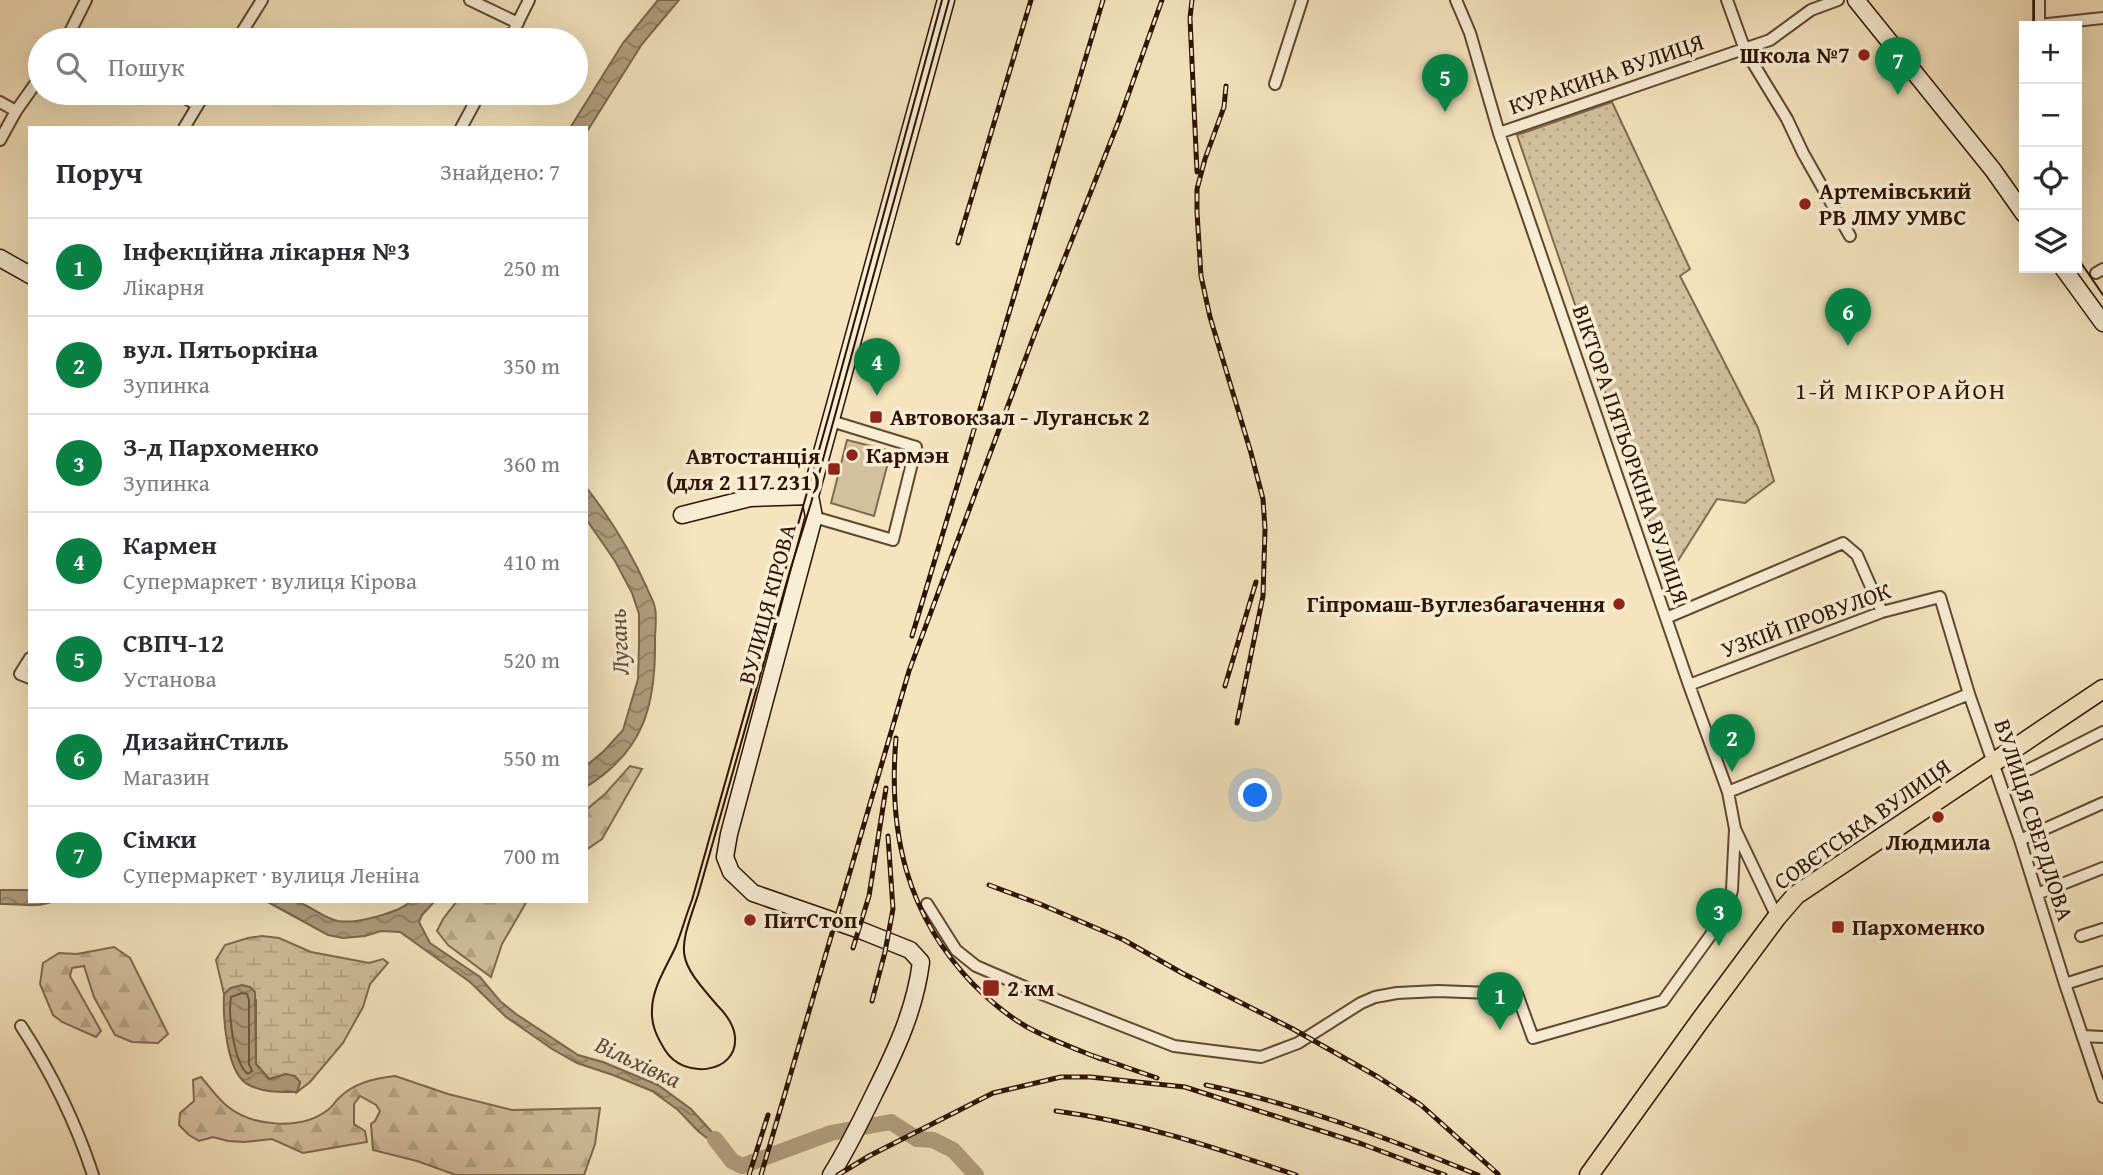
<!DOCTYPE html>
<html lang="uk">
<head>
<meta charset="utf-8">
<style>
  :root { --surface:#fff; --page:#f2f2f3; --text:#2b2b33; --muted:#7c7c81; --line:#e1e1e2; --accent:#0b8043 }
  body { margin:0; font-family:"Gentium Book Plus",serif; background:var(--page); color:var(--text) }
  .controls { position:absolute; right:21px; top:21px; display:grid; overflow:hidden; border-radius:0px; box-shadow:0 7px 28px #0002 }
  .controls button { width:63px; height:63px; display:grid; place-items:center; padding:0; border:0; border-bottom:2px solid var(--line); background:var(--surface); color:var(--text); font:35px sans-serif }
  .you { position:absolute; left:1256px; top:796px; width:24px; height:24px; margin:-18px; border:5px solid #fff; border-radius:50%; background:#1a73e8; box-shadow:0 0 0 10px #1a73e833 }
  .badge { display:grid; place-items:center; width:46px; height:46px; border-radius:50%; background:var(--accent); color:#fff; font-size:23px; font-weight:700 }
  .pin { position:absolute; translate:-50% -58px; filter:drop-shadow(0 2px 4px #0008) }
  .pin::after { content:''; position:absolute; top:37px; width:24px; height:21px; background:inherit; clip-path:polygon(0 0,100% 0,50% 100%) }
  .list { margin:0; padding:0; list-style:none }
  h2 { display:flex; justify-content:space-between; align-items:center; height:91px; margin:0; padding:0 28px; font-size:30px }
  h2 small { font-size:23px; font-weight:400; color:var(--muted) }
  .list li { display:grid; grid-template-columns:46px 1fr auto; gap:21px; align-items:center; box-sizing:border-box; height:98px; padding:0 28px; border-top:2px solid var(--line) }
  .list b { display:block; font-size:26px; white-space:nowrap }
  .list p { margin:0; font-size:23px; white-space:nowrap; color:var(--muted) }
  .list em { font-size:23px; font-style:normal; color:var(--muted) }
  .icon { flex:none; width:38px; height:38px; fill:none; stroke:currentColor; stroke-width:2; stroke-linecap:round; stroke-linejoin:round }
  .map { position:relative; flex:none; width:2103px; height:1175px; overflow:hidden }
  .search { position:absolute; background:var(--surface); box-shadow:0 7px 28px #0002; left:28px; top:28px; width:560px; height:77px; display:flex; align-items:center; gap:18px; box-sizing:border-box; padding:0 24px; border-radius:38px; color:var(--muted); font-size:26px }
  .panel { position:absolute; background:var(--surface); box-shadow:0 7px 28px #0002; left:28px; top:126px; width:560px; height:777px; border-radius:0px }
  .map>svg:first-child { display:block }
</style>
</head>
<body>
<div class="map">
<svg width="2103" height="1175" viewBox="0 0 2103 1175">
  <defs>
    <pattern id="grass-dots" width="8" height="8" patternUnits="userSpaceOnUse" patternTransform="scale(1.75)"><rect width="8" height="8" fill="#d3c09e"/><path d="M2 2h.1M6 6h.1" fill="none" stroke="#b5a486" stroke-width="1.8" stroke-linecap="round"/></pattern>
    <pattern id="forest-firs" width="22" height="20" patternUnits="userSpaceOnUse" patternTransform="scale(1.75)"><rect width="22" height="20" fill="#d3c09e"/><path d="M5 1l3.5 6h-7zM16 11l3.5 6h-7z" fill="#b5a486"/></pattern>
    <pattern id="wetland-marsh" width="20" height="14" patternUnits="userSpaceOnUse" patternTransform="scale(1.75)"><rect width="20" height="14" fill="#d3c09e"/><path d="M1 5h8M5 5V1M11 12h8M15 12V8" fill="none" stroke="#b5a486"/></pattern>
    <pattern id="water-waves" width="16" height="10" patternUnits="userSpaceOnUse" patternTransform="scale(1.75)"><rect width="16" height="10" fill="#b19d7e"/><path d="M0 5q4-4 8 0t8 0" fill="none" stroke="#907f65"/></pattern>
  </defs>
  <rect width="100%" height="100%" fill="#f5e4be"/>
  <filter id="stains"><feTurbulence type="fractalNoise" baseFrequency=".00286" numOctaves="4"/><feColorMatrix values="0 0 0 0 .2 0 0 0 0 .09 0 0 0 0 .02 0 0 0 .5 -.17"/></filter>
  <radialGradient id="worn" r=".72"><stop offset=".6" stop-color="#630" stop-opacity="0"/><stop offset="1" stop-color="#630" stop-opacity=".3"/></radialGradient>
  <path fill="url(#grass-dots)" stroke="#806a50" stroke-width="2" d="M1612,102L1690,269L1680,276L1758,428L1774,481L1745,503L1717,499L1674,567L1663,562L1517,135Z"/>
  <path fill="url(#forest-firs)" stroke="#806a50" stroke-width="2" d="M630,766L642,769L602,839L586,850V810L605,794Z
    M457,901H527L502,944L491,977L448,945L437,931L443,919Z
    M114,947L130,958L168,1034L158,1043L132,1042L115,1035L94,997L84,966L72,968L70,976L101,1031L96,1037L62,1022L53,1015L40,984L43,963L59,953L77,954Z
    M395,1076L448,1094L512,1110L600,1108L595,1144L584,1175H456L417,1161L373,1150L371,1124L375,1121L380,1111L376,1105L360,1096L354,1104V1124L365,1131L367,1142L303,1153L272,1139L244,1142L228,1141L213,1137L199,1141L189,1135L179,1125L180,1113L194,1101L193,1080L201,1077C209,1086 217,1098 227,1106C253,1127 302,1131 329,1109C333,1106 336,1100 340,1097C354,1083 375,1078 395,1076Z"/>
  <path fill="url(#wetland-marsh)" stroke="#806a50" stroke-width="2" d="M262,936L279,938L311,952L327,955L369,963L383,959L388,963L370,984L363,1007L343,1043L310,1082L297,1092L300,1082L286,1074L269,1079L256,1064V1000L231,988L224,994L216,960L225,945L248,938Z"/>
  <path fill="#d3c09e" stroke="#806a50" stroke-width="2" d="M847,440L891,451L874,516L831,503Z"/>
  <path fill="url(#water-waves)" stroke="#7d664c" stroke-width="2" d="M658,0H679L642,44L586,133V128H570L623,43Z
    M586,487C610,518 631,552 647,588C649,594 654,601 655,608C657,618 655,630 655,640C656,705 644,751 586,787V766L604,751L623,730L638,679L639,645V614L632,593L615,561L586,519Z
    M0,890H30V901H53C36,909 18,903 0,904Z
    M266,901C275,901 289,899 298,902C312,907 324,918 338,921C355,924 399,913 411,901H435L422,915L419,922L430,943L480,977L500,1001L516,1014L578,1055L603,1062L658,1085L691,1109L732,1154L725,1158L717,1146L698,1131L678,1110L663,1099L652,1091L613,1075L577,1063L552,1049L506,1017L470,982L400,932L381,931L365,936L343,938L328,935Z
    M242,985L250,987L255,992L256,1064L269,1079L286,1074L295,1076L300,1082L297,1092C280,1092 265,1093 249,1085C226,1074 223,1017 224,994L231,988Z"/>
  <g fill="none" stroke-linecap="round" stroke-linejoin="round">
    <path stroke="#705840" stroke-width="2" d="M242,993L247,994L249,1000V1064L252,1071L248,1074C234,1064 228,1014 231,997Z"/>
    <path stroke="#b19d7e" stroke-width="16" d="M715,1139L732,1161L742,1166L831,1133L891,1122L917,1139L933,1140L953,1150L976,1175"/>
    <defs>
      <path id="street" d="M470,0L518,23
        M1456,0L1470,33L1499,133L1689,685L1728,792L1735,829L1777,917
        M1727,0L1745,50L1787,119L1803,153L1850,236
        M2039,0V26
        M2039,25L2103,18
        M71,33L84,40
        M66,40L86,0
        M237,40L262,0
        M509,40L529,0
        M1275,84L1302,0
        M177,93L197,105
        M0,102L16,111
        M184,128L205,93
        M461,128L480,93
        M1499,133L1770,40L1811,10L1838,0
        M0,140L16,111L40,77
        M2096,273L2103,269
        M814,517L893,540L916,447L831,421
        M1666,618L1843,543L1857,555L1882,612
        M30,658L20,674L30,678
        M1689,685L1882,612L1940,597L1969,694L2020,840L2065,984L2103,1097
        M2030,769L2103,732
        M1728,792L1969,694
        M2020,840L2103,803
        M2037,894L2103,868
        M927,904L956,950L976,966L1034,991L1174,1046L1261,1057L1298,1043L1361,1003L1375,997L1397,993L1438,991L1517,994L1533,1038L1663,1001L1710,936L1728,907L1732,890L1735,829
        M2081,936L2103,929
        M2065,984L2103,972
        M21,1026C51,1072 76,1123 93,1175
        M2083,1036L2103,1037"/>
      <path id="secondary" d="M1856,0L1993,170L2024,214
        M0,258L30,275
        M2063,268L2103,323
        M682,515L750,498L810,496
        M831,1175C847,1149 861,1121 874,1094C896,1050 915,1010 921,962L910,950L860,930L753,893L731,872L725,857L729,834L814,517L810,496L946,0"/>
      <path id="primary" d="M1589,1175L1699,1022L1777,917L1796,895L2103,689"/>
    </defs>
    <use href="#street" stroke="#604730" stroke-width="14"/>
    <use href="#secondary" stroke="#2e1301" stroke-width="19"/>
    <use href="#primary" stroke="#2e1301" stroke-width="21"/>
    <use href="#street" stroke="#f8edd5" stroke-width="10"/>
    <use href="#secondary" stroke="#f8edd5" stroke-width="16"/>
    <use href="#primary" stroke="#f5e4be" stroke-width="18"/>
    <path stroke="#2e1301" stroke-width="2" d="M942,0L830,411L692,900C686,915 682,931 676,946C667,966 652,988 652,1010C651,1025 657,1037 665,1050C683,1080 738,1074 735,1037C734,1024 725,1013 717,1005C675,957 678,954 698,895L789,574L811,503L949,0
      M2034,0V26
      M2077,257L2103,295"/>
    <defs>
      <path id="rail" d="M1192,0L1190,18L1197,172
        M1226,86L1224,107L1205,159L1197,189V212L1201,276L1210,317L1251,453L1263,499L1265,529L1263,596L1237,723
        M958,243L1031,0
        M912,636L1103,0
        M1225,686L1256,582
        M896,738C888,833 906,914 973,984C989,1000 1008,1016 1027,1027C1051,1040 1076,1049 1101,1059
        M989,885L1040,904L1124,940L1182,973L1293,1029L1378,1077L1421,1105L1498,1174
        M853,948L869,896L886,788
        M872,1001L885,952L893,909L888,836
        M1094,1056L1157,1078
        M1206,1085C1300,1105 1390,1139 1478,1175
        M1056,1111C1140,1122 1216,1148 1296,1175
        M749,1175L768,1115
        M761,1175L909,671L1035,333L1120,118L1162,0
        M838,1175L869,1156L993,1093L1061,1077H1090L1185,1087L1362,1144L1445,1175"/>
    </defs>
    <use href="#rail" stroke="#2e1301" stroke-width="5"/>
    <use href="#rail" stroke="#f8edd5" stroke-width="2.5" stroke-dasharray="8" stroke-linecap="butt"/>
  </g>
  <g fill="#8f2418" stroke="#f8edd5" stroke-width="2.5">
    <circle cx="1864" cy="55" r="7"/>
    <circle cx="1805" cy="204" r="7"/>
    <rect x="869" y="410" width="14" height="14" rx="3.5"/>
    <circle cx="852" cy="455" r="7"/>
    <rect x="827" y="462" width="14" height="14" rx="3.5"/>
    <circle cx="1619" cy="604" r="7"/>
    <circle cx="1938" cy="817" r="7"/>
    <circle cx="750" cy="920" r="7"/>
    <rect x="1831" y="920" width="14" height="14" rx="3.5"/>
    <rect x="982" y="979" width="18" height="18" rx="3.5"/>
  </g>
  <g text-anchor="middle" stroke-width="7" stroke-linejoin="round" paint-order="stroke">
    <g font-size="23" font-weight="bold" fill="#2e1301" stroke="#f8edd5" text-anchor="start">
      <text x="1850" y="63" text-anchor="end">Школа №7</text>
      <text x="1819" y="199">Артемівський<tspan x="1819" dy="26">РВ ЛМУ УМВС</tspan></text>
      <text x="890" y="425">Автовокзал - Луганськ 2</text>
      <text x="866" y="463">Кармэн</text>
      <text x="820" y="464" text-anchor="end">Автостанція<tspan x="820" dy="26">(для 2 117 231)</tspan></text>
      <text x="1605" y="612" text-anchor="end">Гіпромаш-Вуглезбагачення</text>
      <text x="1938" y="850" text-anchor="middle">Людмила</text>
      <text x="764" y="928">ПитСтоп</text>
      <text x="1852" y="935">Пархоменко</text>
      <text x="1007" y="996">2 км</text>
    </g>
    <g font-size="23" fill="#2e1301" stroke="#f8edd5">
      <text transform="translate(1606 74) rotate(-19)" y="8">КУРАКИНА ВУЛИЦЯ</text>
      <text transform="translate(1631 454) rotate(71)" y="8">ВІКТОРА ПЯТЬОРКІНА ВУЛИЦЯ</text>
      <text transform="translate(767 604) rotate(-75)" y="8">ВУЛИЦЯ КІРОВА</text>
      <text transform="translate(1806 620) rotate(-20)" y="8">УЗКІЙ ПРОВУЛОК</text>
      <text transform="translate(2034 820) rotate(72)" y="8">ВУЛИЦЯ СВЕРДЛОВА</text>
      <text transform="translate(1862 824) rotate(-35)" y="8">СОВЄТСЬКА ВУЛИЦЯ</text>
    </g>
    <g font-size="24" letter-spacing="2" fill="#2e1301" stroke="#f8edd5">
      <text x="1901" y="399">1-Й МІКРОРАЙОН</text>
    </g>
    <g font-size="24" font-style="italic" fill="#624a33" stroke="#f8edd5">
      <text transform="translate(619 642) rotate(-93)" y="8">Лугань</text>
      <text transform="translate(638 1062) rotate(25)" y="8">Вільхівка</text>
    </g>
  </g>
  <rect width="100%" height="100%" filter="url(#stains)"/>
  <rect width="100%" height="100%" fill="url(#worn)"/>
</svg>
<div class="controls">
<button>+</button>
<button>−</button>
<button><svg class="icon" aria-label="locate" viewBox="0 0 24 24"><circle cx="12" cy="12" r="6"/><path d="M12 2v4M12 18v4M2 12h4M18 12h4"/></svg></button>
<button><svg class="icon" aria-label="layers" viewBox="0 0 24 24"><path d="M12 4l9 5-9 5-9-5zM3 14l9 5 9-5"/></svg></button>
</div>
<div class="you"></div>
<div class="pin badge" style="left:1500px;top:1030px">1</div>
<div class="pin badge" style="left:1732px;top:772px">2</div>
<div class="pin badge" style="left:1719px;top:946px">3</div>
<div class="pin badge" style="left:877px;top:396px">4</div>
<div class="pin badge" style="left:1445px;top:112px">5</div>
<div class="pin badge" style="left:1848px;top:346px">6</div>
<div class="pin badge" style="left:1898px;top:95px">7</div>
<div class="search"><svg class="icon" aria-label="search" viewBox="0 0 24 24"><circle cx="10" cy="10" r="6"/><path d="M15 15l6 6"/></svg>Пошук</div>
<section class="panel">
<h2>Поруч<small>Знайдено: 7</small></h2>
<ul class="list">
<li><span class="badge">1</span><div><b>Інфекційна лікарня №3</b><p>Лікарня</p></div><em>250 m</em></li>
<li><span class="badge">2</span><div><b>вул. Пятьоркіна</b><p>Зупинка</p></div><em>350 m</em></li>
<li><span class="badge">3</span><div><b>З-д Пархоменко</b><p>Зупинка</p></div><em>360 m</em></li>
<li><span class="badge">4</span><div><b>Кармен</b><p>Супермаркет · вулиця Кірова</p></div><em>410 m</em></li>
<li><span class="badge">5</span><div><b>СВПЧ-12</b><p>Установа</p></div><em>520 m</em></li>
<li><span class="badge">6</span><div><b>ДизайнСтиль</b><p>Магазин</p></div><em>550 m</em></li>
<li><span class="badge">7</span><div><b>Сімки</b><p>Супермаркет · вулиця Леніна</p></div><em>700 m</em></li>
</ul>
</section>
</div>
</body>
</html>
